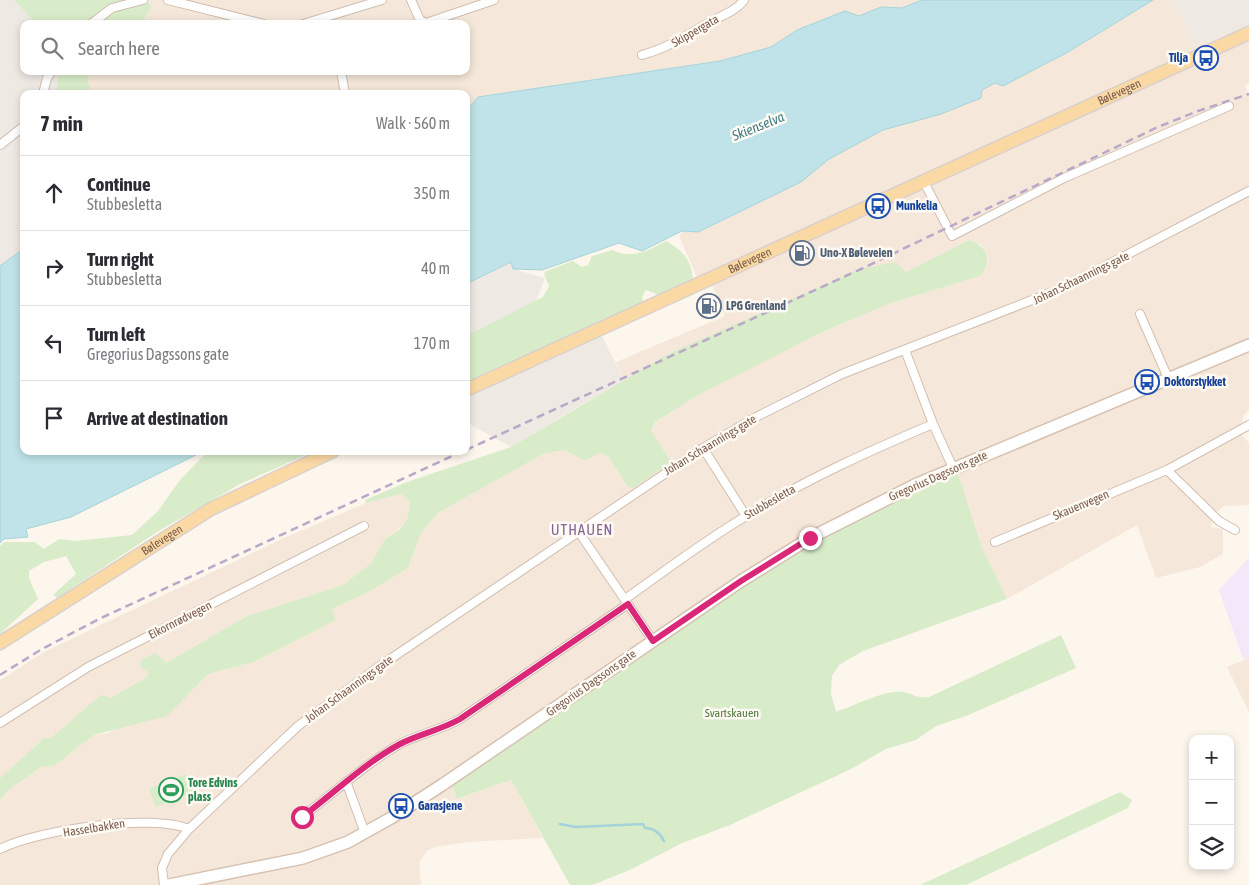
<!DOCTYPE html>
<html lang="en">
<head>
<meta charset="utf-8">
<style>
  :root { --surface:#fff; --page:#f2f2f3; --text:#2b2b33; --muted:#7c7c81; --line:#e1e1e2 }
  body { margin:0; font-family:"Asap Condensed",sans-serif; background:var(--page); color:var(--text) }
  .controls { position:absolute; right:15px; bottom:15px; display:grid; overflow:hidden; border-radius:10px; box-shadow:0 2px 8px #0003 }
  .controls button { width:45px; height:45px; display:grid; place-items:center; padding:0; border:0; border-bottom:1px solid var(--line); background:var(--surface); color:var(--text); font:25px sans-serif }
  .stop { position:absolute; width:15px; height:15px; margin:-11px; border:4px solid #db2777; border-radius:50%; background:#fff }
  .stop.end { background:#db2777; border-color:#fff; box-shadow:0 1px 5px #0008 }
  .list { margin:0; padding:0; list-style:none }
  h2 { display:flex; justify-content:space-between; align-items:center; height:65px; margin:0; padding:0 20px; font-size:21px }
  h2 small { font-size:16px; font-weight:400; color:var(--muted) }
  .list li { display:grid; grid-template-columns:32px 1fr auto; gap:15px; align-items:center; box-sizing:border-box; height:75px; padding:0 20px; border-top:1px solid var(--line) }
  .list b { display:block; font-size:19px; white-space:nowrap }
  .list p { margin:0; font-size:16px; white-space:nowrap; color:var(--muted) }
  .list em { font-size:16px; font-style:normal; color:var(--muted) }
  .icon { flex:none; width:28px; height:28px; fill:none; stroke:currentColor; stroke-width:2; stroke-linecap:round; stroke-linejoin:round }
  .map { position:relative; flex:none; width:1249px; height:885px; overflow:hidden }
  .search { position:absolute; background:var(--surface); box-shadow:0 2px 8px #0003; left:20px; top:20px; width:450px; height:55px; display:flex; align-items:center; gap:12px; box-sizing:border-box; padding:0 18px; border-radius:10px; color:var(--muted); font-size:19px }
  .panel { position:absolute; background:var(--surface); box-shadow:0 2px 8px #0003; left:20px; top:90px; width:450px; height:365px; border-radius:10px }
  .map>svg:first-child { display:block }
</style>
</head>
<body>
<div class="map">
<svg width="1249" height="885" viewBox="0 0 1249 885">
  <rect width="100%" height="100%" fill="#fdf6ec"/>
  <path fill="#f5e8da" d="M146,0H922L902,8L881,7L859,16L797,30L771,47L720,61L478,97L471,106L466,107V94H92L88,82L89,71H466V24H141L152,7Z
    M1153,0H1173L1194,45L1249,29V83L1245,86L1249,96V410L1244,415L1240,429L1242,435L1249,443V505L1224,506L1214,514L1211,527L1223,529V554L1200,567L1156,578L1137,525L1007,599L981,545L957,471L472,769L458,799L511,780L543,838L467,842L435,847L427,851L419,862L421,885H0V800L7,791L41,767L54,766L94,735L108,733L187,693L208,674L254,662L336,620L332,609L372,590L408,568L421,533L438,513L543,454L565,450L585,461L600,453L608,456L627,486L668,457L651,430L655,422L700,394L796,344L891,303L980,276L987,265L988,258L982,245L969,240L906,272L670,353L625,382L616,362L725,316L711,283L698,280L679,236L683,231L698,232L801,182L829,159L883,130L941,114L981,98L982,90L995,83L1003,86L1068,52Z
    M401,494L410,501L407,519L398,530L385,539L371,563L343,585L247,616L166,663L159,658L147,677L73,721L51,738H44L0,778V680L46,651L284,538L366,503Z
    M1249,658V712L1227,667Z"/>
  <path fill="#efe9e4" d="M0,0H14L37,24H24V71H58L57,94H24V243L22,248L0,266Z
    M1173,0H1249V29L1194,45Z
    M511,262L513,269L545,278L535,303L553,347L602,336L625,382L586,402L511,447L466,422V284Z"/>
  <path fill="#f3e8fa" d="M1249,558V658L1243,659L1219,590Z"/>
  <path fill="#d8ecc9" d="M14,0H146L152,7L141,24H37Z
    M58,71H89L88,82L92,94H57Z
    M969,240C988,245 993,263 980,276L891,303L816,335L700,394L655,422L651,430L668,457L670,463L633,488L627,486L608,456L600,453L585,461L565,450L543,454L438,513L421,533L408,568L372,590L332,609L336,620L254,662L208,674L167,716L94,735L54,766L41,767L7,791L0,800V778L44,738H51L101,695L111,698L147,677L149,673L140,666L142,659L155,653L166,663L247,616L343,585L371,563L385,539L399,530L407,519L410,502L401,494L366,503L365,500L407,482L511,447L670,353L860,269L896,262L906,272Z
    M666,241C683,251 690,258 693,278L661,296L646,290L642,297L644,305L466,385V336L543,297L549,286L544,274L546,271L573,261L582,267L588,265L592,256L613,250C632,260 649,250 666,241Z
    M208,451H315L240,484L157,532L57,598L53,595L76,574L66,556L44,562L29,571V578L38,599L0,634V546L4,542H35L44,549L59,539L75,541L132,535L158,511L180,480Z
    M957,470L981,545L1007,599L863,651L839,665L832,676L831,694L836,712C850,707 890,688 903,692C915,694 913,698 929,697L1061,635L1076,668L966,716L936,726L916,740L886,749L849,770L730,825L680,844L632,869L592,885H570L511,780L457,799L452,785L472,769L512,745L558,711L698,615L856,516Z
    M186,774L193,792L156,807L149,789Z
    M1120,792L1132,800L1128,808L966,885H920Z"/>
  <path fill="#bfe3e8" stroke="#a5d3da" d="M922,0H1153L1068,52L1003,86L995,83L982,90L981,98L941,114L883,130L829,159L801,182L698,232L682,231L642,251L619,243L542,270L513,269L511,262L466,284V107L471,106L478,97L720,61L771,47L797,30L845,11L859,16L881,7L902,8Z
    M24,248V451H204L71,517L26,529L28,537L4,539L0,543V266Z"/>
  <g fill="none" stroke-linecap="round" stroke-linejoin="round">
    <path stroke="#a5d3da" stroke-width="2.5" d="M560,824L576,827L643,824L645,828C653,828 660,833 664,841"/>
    <defs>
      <path id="street" d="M168,0L264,24
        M411,0L420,20L426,23L494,0
        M91,24L112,8L143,0
        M303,24L382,0
        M642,55C667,48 686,36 708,23C720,16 735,12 744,0
        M341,71L345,94
        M43,94L47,78L52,71
        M0,145L24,126
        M924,182L952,236L1064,178L1229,106
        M1140,314L1168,378
        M905,350L933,424L953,468
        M703,448L746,516
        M1167,470L1219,521L1235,530
        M578,531L653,641
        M995,542L1167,470L1249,425
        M625,599C665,571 705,540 748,515C807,479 869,451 933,424
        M0,723L88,667L364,526
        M347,784L365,833
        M302,817C334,793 365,764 400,744C419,734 441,730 460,719L628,604
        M0,849C37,830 151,813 189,829
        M164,885L162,868L168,854L189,829L298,726L377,668L703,448L756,417L842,374L1063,288L1249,191"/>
      <path id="secondary" d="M169,885L303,858L348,842L391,818L442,785L741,581L810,538L917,484L1249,345"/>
      <g id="primary">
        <path id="s1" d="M466,390L1249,33"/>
        <path id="s2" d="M0,643L211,509L333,451"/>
      </g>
    </defs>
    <use href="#street" stroke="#d1beb0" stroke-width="10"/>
    <use href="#secondary" stroke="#d6c0b0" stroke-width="14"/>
    <use href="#primary" stroke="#dad1cd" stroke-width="15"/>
    <use href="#street" stroke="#fff" stroke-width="8"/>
    <use href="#secondary" stroke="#fff" stroke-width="11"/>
    <use href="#primary" stroke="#fbd9a5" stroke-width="12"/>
    <path stroke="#b9a8c9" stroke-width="2.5" stroke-dasharray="8 5" stroke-linecap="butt" d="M466,450L861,269L1158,127L1198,111L1249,94
      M0,675L42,649L101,618L463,451"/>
  </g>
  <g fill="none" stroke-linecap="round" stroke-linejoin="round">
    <path stroke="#db2777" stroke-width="6" d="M302,817C334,793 365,763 400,744C419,734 441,730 460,719L628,604L653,641L741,581L810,538"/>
  </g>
  <defs>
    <symbol id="bus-ring" viewBox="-11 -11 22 22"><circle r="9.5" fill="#fffaf3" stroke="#1a4fb4" stroke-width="1.5"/><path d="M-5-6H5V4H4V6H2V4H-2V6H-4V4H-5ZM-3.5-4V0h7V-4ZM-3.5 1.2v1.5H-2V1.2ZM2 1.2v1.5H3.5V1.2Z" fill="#1a4fb4"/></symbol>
    <symbol id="fuel-ring" viewBox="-11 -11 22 22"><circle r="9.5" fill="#fffaf3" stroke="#5c6f8a" stroke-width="1.5"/><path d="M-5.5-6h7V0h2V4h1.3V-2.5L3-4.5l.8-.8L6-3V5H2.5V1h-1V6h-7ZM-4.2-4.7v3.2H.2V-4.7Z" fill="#5c6f8a"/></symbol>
    <symbol id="stadium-ring" viewBox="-11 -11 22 22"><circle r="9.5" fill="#fffaf3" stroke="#2e9e5b" stroke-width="1.5"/><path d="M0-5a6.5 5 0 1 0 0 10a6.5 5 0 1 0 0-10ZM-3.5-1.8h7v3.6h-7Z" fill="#2e9e5b"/></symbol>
  </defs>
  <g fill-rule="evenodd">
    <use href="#bus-ring" x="1192" y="44" width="28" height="28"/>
    <use href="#bus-ring" x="864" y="192" width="28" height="28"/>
    <use href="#fuel-ring" x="788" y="239" width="28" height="28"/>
    <use href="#fuel-ring" x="695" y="292" width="28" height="28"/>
    <use href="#bus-ring" x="1133" y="368" width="28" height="28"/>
    <use href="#stadium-ring" x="157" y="776" width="28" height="28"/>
    <use href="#bus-ring" x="387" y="792" width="28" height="28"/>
  </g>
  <g text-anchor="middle" stroke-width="5" stroke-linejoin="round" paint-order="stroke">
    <g font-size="12" fill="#7a5c4d" stroke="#fffaf3">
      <text transform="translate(695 31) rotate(-30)" y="4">Skippergata</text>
      <text dy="4" stroke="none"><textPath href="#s1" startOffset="718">Bølevegen</textPath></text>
      <text dy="4" stroke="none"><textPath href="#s1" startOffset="312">Bølevegen</textPath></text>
      <text transform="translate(1081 278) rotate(-26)" y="4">Johan Schaannings gate</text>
      <text transform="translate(710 445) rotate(-31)" y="4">Johan Schaannings gate</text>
      <text transform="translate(938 476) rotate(-24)" y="4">Gregorius Dagssons gate</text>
      <text transform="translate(770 502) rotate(-30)" y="4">Stubbesletta</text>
      <text transform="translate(1081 505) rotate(-23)" y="4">Skauenvegen</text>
      <text dy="4" stroke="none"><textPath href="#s2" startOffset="192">Bølevegen</textPath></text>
      <text transform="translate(180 620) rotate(-27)" y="4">Eikornrødvegen</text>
      <text transform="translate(591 683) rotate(-35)" y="4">Gregorius Dagssons gate</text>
      <text transform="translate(349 689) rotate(-36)" y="4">Johan Schaannings gate</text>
      <text transform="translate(94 828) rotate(-9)" y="4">Hasselbakken</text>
    </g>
    <g font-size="12" font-weight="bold" fill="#164399" stroke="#fffaf3" text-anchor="start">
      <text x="1188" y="62" text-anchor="end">Tilja</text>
      <text x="896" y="210">Munkelia</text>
      <text x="1164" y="386">Doktorstykket</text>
      <text x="418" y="810">Garasjene</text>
    </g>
    <g font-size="12" font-weight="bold" fill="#4e5e75" stroke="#fffaf3" text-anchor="start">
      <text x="820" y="257">Uno-X Bøleveien</text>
      <text x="726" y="310">LPG Grenland</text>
    </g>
    <g font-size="12" fill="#537a41" stroke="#fffaf3">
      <text x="732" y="717">Svartskauen</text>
    </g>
    <g font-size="12" font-weight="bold" fill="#27864d" stroke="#fffaf3" text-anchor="start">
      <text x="188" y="787">Tore Edvins<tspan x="188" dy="14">plass</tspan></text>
    </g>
    <g font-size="14" font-style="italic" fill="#437c86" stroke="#fffaf3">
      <text transform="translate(758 126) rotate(-22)" y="5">Skienselva</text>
    </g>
    <g font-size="15" letter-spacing="1" fill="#846695" stroke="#fffaf3">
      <text x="582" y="535">UTHAUEN</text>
    </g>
  </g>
</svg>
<div class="controls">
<button>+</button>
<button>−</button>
<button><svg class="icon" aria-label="layers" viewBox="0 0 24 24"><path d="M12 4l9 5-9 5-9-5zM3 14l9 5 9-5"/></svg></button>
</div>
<div class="stop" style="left:302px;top:817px"></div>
<div class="stop end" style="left:810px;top:538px"></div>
<div class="search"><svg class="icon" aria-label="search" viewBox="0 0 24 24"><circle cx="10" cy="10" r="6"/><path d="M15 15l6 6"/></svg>Search here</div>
<section class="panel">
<h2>7 min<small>Walk · 560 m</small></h2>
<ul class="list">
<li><svg class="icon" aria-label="ahead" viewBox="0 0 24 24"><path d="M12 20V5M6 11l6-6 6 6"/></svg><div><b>Continue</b><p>Stubbesletta</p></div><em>350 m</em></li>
<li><svg class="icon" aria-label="right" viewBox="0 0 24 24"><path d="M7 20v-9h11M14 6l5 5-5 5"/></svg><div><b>Turn right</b><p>Stubbesletta</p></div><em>40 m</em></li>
<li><svg class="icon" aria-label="left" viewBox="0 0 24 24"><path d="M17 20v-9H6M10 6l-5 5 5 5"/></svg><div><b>Turn left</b><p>Gregorius Dagssons gate</p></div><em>170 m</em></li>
<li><svg class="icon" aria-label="arrive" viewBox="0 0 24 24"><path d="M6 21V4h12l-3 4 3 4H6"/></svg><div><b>Arrive at destination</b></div></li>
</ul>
</section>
</div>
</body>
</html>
